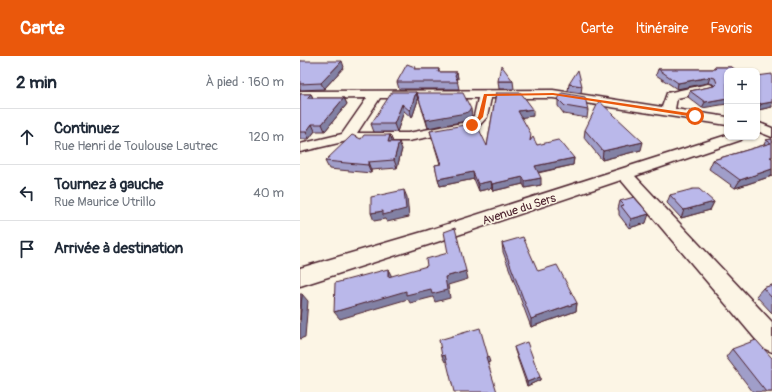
<!DOCTYPE html>
<html lang="fr">
<head>
<meta charset="utf-8">
<style>
  :root { --surface:#fff; --page:#f2f2f3; --text:#1f2937; --muted:#747a83; --line:#e0e1e3; --accent:#ea580c }
  body { margin:0; font-family:Pangolin,sans-serif; background:var(--page); color:var(--text) }
  .controls { position:absolute; right:12px; top:12px; display:grid; overflow:hidden; border-radius:8px; box-shadow:0 1px 3px #0004 }
  .controls button { width:36px; height:36px; display:grid; place-items:center; padding:0; border:0; border-bottom:1px solid var(--line); background:var(--surface); color:var(--text); font:20px sans-serif }
  .stop { position:absolute; width:12px; height:12px; margin:-9px; border:3px solid #ea580c; border-radius:50%; background:#fff }
  .stop.end { background:#ea580c; border-color:#fff; box-shadow:0 1px 4px #0008 }
  .list { margin:0; padding:0; list-style:none }
  h2 { display:flex; justify-content:space-between; align-items:center; height:52px; margin:0; padding:0 16px; font-size:17px }
  h2 small { font-size:13px; font-weight:400; color:var(--muted) }
  .list li { display:grid; grid-template-columns:26px 1fr auto; gap:12px; align-items:center; box-sizing:border-box; height:56px; padding:0 16px; border-top:1px solid var(--line) }
  .list b { display:block; font-size:15px; white-space:nowrap }
  .list p { margin:0; font-size:13px; white-space:nowrap; color:var(--muted) }
  .list em { font-size:13px; font-style:normal; color:var(--muted) }
  .icon { flex:none; width:22px; height:22px; fill:none; stroke:currentColor; stroke-width:2; stroke-linecap:round; stroke-linejoin:round }
  .map { position:relative; flex:none; width:472px; height:336px; overflow:hidden }
  header { display:flex; align-items:center; gap:24px; box-sizing:border-box; height:56px; padding:0 20px; background:var(--accent); color:#fff }
  header strong { font-size:19px }
  nav { display:flex; gap:22px; margin-inline-start:auto; font-size:14px }
  main { display:flex }
  aside { flex:1; background:var(--surface) }
  .map>svg:first-child { display:block }
</style>
</head>
<body>
<header>
<strong>Carte</strong>
<nav><a>Carte</a><a>Itinéraire</a><a>Favoris</a></nav>
</header>
<main>
<aside>
<h2>2 min<small>À pied · 160 m</small></h2>
<ul class="list">
<li><svg class="icon" aria-label="ahead" viewBox="0 0 24 24"><path d="M12 20V5M6 11l6-6 6 6"/></svg><div><b>Continuez</b><p>Rue Henri de Toulouse Lautrec</p></div><em>120 m</em></li>
<li><svg class="icon" aria-label="left" viewBox="0 0 24 24"><path d="M17 20v-9H6M10 6l-5 5 5 5"/></svg><div><b>Tournez à gauche</b><p>Rue Maurice Utrillo</p></div><em>40 m</em></li>
<li><svg class="icon" aria-label="arrive" viewBox="0 0 24 24"><path d="M6 21V4h12l-3 4 3 4H6"/></svg><div><b>Arrivée à destination</b></div></li>
</ul>
</aside>
<div class="map">
<svg width="472" height="336" viewBox="0 0 472 336">
  <rect width="100%" height="100%" fill="#fcf5e5"/>
  <filter id="ink" filterUnits="userSpaceOnUse"><feTurbulence type="fractalNoise" baseFrequency=".025" numOctaves="2"/><feDisplacementMap in="SourceGraphic" scale="8" xChannelSelector="R" yChannelSelector="G"/><feConvolveMatrix kernelMatrix="1 2 1 2 8 2 1 2 1" color-interpolation-filters="sRGB"/></filter>
  <g filter="url(#ink)">
    <g fill="none" stroke-linecap="round" stroke-linejoin="round">
      <defs>
        <path id="minor" d="M408,28L412,29L414,32L412,35L377,42L375,53L427,61V69L253,42H191L187,61L177,72L108,85H47L0,96V88L42,78L67,42L0,43V35L253,34L362,51L367,37ZM80,42H178L174,60L168,66L108,77H57Z
          M457,66L472,72V81L457,75Z
          M427,79V81H443L441,84L335,120L472,266V296L463,292L321,124L137,186L0,230V212L126,175Z"/>
      </defs>
      <use href="#minor" stroke="#4a1f2b" stroke-width="3"/>
      <use href="#minor" fill="#fcf5e5" fill-rule="evenodd"/>
    </g>
    <path fill="#a09ec9" stroke="#4a1f2b" d="M0,5L44,11L24,33L0,34Z
      M414,11H432L402,52L388,41L390,35L414,30L413,28L408,27L377,33L356,19L358,13H414Z
      M115,13H139V16H157L158,23L157,24L159,33H99L97,26Z
      M457,20L472,51L458,54L457,53Z
      M198,25H213L214,33H199Z
      M269,28L282,30L281,37L268,35Z
      M116,36L118,44L112,62L104,55L97,76H74L71,68Z
      M117,37L172,60L167,65L128,72Z
      M196,37L233,60L221,61L231,84L237,89L274,102L273,109L238,117L241,129L225,132L223,128L193,135L192,132L179,135L174,123L140,130L135,109L140,108L130,75L187,90Z
      M0,38H11L13,42H44L47,48L25,75H15L9,83H0Z
      M258,43L288,54L287,62L264,58L258,50Z
      M285,74L341,94L302,104L284,82Z
      M90,79L93,86L102,93L97,112L71,114V117L29,113L25,105L61,83Z
      M472,83V120L435,132L409,113L413,104L464,89L466,84Z
      M370,139L414,146L410,154L381,162L367,147Z
      M320,145L346,167L329,172L319,159V155L318,153Z
      M202,187L238,215L277,247L276,255L231,271L203,196Z
      M472,229V257L456,240L463,232Z
      M214,291L240,321V324L227,330L215,295Z
      M432,293L472,336H453L426,301Z"/>
    <path fill="#8281a4" stroke="#4a1f2b" d="M42,5L44,11L24,33L21,27Z
      M157,16L158,23L156,26L155,19Z
      M410,21L408,27L377,33L378,27Z
      M116,36L118,44L112,62L110,55Z
      M11,38L14,44L7,42Z
      M44,42L47,48L25,75L22,68Z
      M427,42V48L402,52L405,46Z
      M472,46V51L458,54L461,48Z
      M102,48L104,55L97,76L94,68Z
      M171,53L172,60L167,65L128,72L126,64Z
      M233,53V60L218,62V55Z
      M12,68L15,75L9,83L6,76Z
      M90,79L93,86H88Z
      M99,86L102,93L97,112L94,104Z
      M343,86L341,94L302,104L303,95Z
      M274,102L273,109L235,117V110Z
      M68,106L71,114V117L68,109Z
      M472,113V120L435,132L440,124Z
      M173,116L174,123L140,130L138,123Z
      M223,121V128L193,135L192,128Z
      M241,122V129L225,132V125Z
      M191,125L192,132L179,135L178,128Z
      M104,134L107,141L109,161L87,166L85,163L74,165L71,157L83,155Z
      M414,146L410,154L381,162L384,154Z
      M349,158L346,167L329,172L331,163Z
      M88,213L92,221H88Z
      M166,215L168,223L148,229L150,242L135,246L133,241L110,247L108,243L40,263L34,256L145,221Z
      M2,238L8,245L5,281L0,283V264Z
      M277,247L276,255L231,271V263Z
      M145,299L148,305L145,306L142,300Z
      M188,300L190,306L187,307L186,301Z
      M240,321V324L227,330V326Z"/>
    <path fill="#bab8ea" stroke="#4a1f2b" d="M0,5H42L21,27L0,28Z
      M107,8L115,11L114,13H139L138,16H157L155,19L158,26H97Z
      M201,9L213,25H198Z
      M414,11H432L437,15H427V42L405,46L390,35L414,30L417,27L415,22L410,21L378,27L358,13H416Z
      M278,14L282,30L269,28Z
      M472,18V46L461,48L459,46L457,47V20Z
      M92,36H116L110,55L102,48L94,68H71Z
      M117,37H163L171,53L166,57L126,64Z
      M196,37H221L233,53L218,55L231,78L230,85L233,81L237,89L258,84L261,86L274,102L235,110L241,122L225,125L223,121L192,128L191,125L178,128L173,116L138,123L135,109L141,108L130,75L176,67L187,90Z
      M262,37L285,41L288,54L265,50L258,43Z
      M0,38H11L7,42H44L22,68H12L6,76H0Z
      M299,45L343,86L303,95L285,74Z
      M52,79L61,83L64,79H90L88,86H99L94,104L68,106V109L25,105Z
      M472,83V101H470L472,102V113L440,124L413,104L471,87L466,84Z
      M393,133H399L414,146L384,154L370,139Z
      M104,134L106,153L83,159V155L71,157V141Z
      M334,141L349,158L331,163L321,150L324,149L320,145Z
      M155,172L166,215L145,221L147,234L132,238L131,233L106,239V235L34,256L35,227L88,213V221L127,210L126,203L148,197L144,176Z
      M223,181L238,215L257,209L277,247L231,263L202,187Z
      M472,229V242L463,232Z
      M0,238H2L0,264Z
      M180,272L188,300L186,301L197,336H154L145,299L142,300L139,284Z
      M456,284L472,302V336H466L432,293Z
      M227,286L240,321L227,326L214,291Z"/>
  </g>
  <path fill="#ea580c" d="M253,37L395,58L397,60L395,61L253,39L187,40L183,61L174,70L170,69L178,61L184,38Z"/>
  <g text-anchor="middle" stroke-width="3" stroke-linejoin="round" paint-order="stroke">
    <g font-size="12" fill="#4a1f2b" stroke="#fcf5e5">
      <text transform="translate(219 153) rotate(-18)" y="4">Avenue du Sers</text>
    </g>
  </g>
</svg>
<div class="controls">
<button>+</button>
<button>−</button>
</div>
<div class="stop" style="left:395px;top:60px"></div>
<div class="stop end" style="left:172px;top:69px"></div>
</div>
</main>
</body>
</html>
